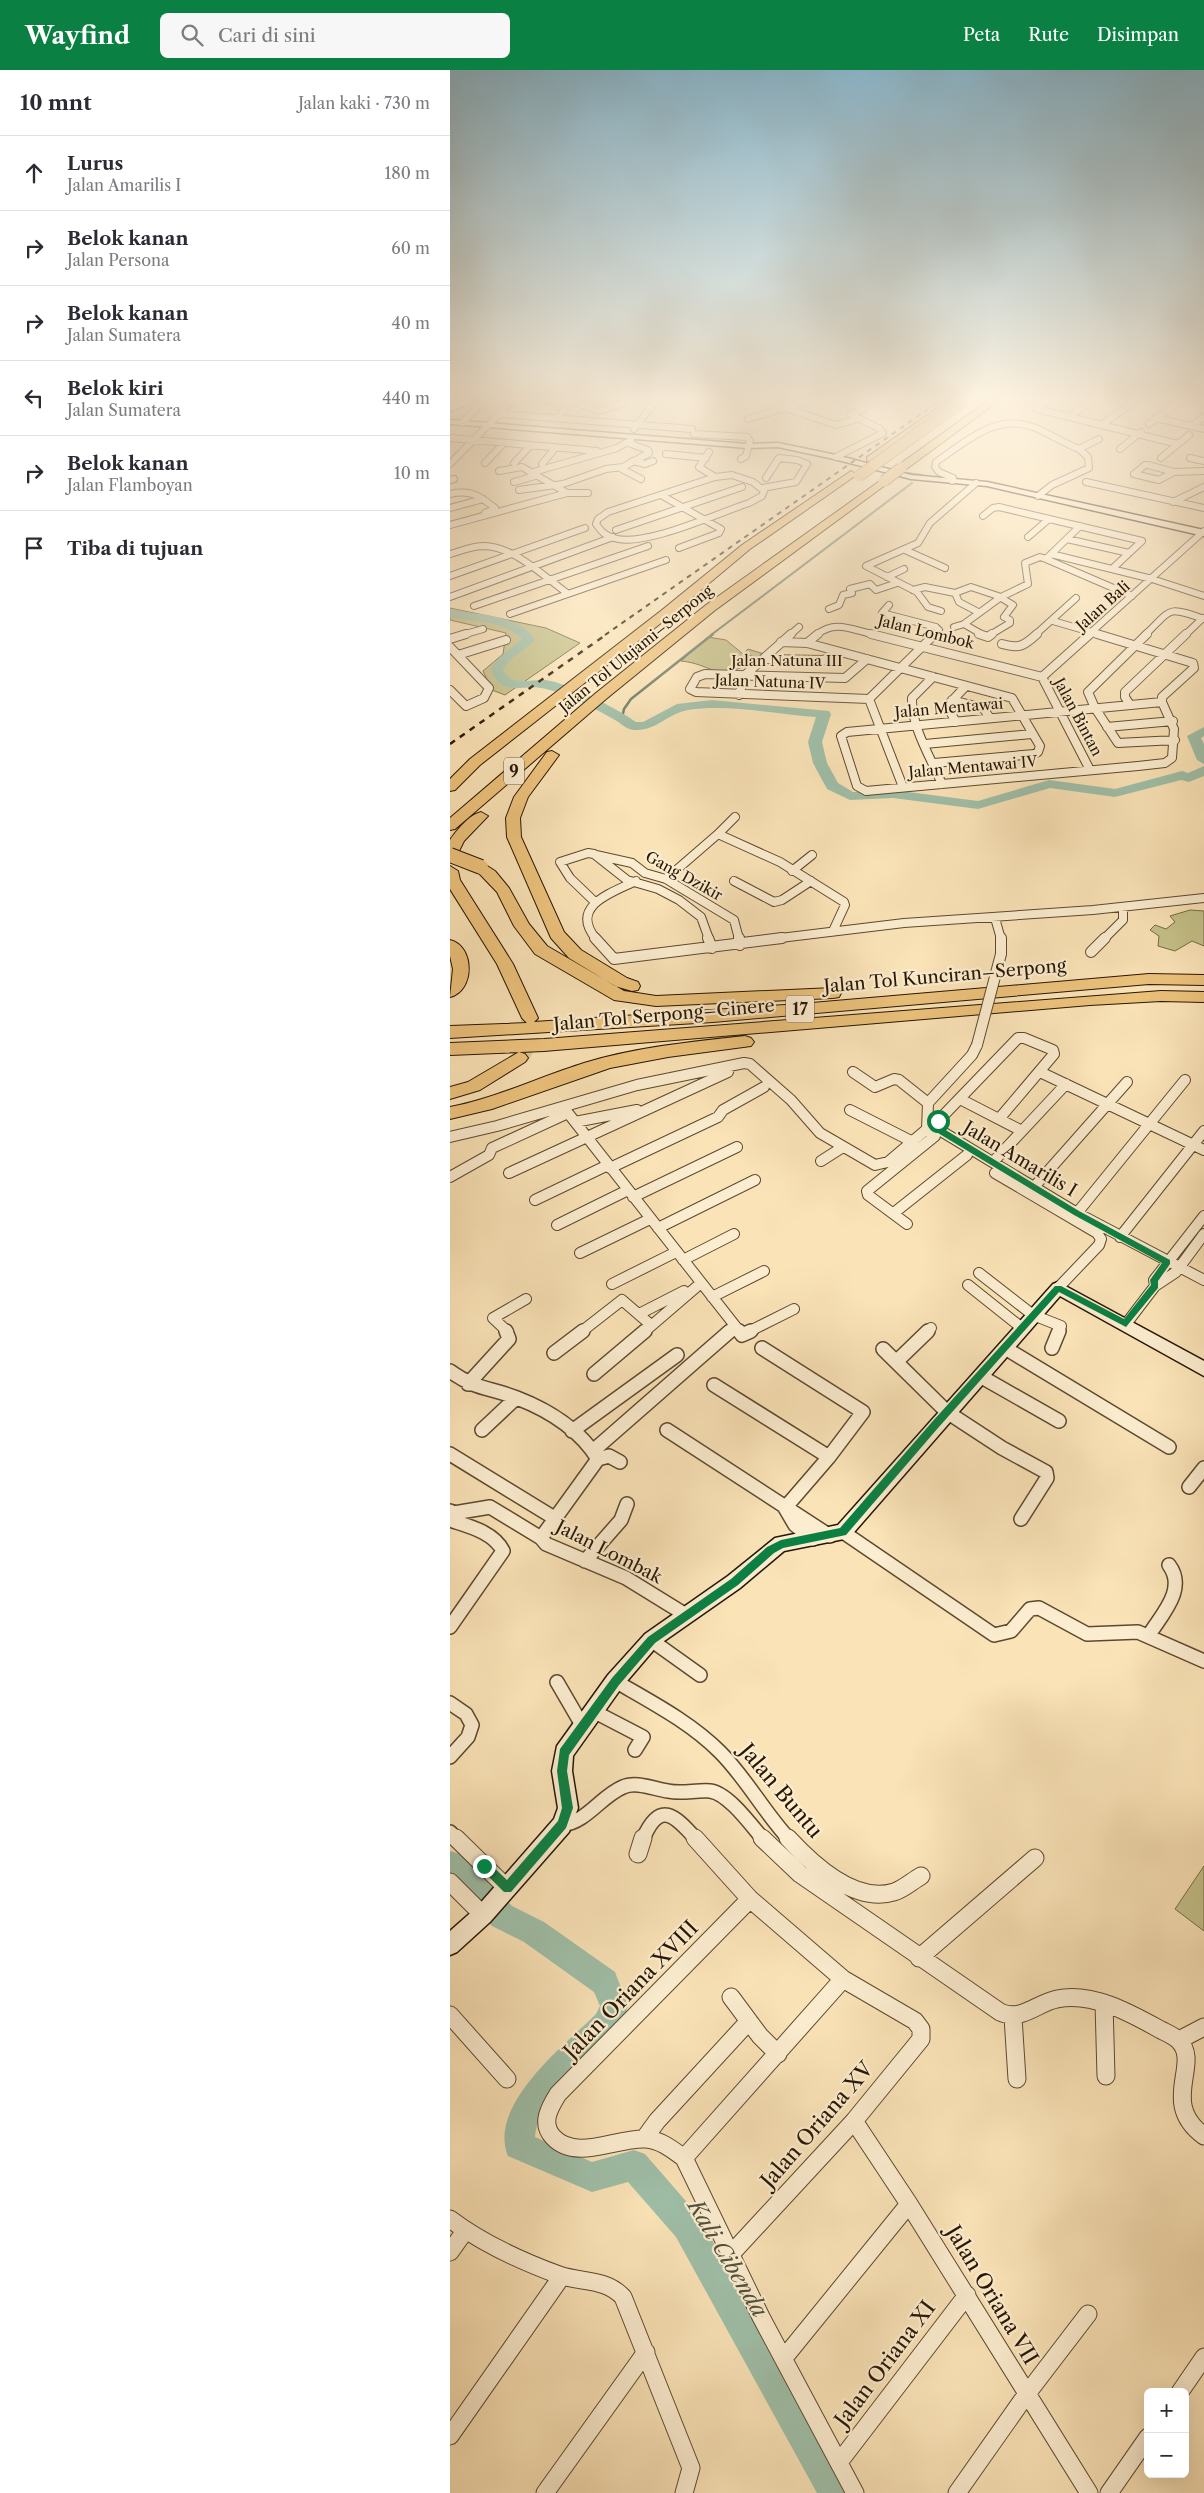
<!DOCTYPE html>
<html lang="id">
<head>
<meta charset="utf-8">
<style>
  :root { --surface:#fff; --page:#f7f7f7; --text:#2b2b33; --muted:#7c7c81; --line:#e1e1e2; --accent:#0b8043 }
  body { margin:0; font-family:"Libre Caslon Text",serif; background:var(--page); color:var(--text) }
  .controls { position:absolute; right:15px; bottom:15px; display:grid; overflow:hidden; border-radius:8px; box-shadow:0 5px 20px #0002 }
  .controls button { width:45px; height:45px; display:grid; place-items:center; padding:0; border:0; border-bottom:1px solid var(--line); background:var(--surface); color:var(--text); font:25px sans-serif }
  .stop { position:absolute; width:15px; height:15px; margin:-11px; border:4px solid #0b8043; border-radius:50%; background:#fff }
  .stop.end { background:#0b8043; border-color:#fff; box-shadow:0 1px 5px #0008 }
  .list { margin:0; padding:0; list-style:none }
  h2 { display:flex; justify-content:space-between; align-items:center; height:65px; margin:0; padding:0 20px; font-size:21px }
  h2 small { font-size:16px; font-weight:400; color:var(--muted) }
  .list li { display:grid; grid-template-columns:32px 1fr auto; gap:15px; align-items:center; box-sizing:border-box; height:75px; padding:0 20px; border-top:1px solid var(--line) }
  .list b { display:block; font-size:19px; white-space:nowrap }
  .list p { margin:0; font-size:16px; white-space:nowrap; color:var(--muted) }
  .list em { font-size:16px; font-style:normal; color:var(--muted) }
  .icon { flex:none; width:28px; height:28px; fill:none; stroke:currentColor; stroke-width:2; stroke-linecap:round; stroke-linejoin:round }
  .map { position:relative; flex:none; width:754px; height:2423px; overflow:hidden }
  header { display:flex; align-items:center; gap:30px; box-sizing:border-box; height:70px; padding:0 25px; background:var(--accent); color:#fff }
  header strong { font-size:24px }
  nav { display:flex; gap:28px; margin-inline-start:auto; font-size:18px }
  .search { width:350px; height:45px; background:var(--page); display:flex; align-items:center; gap:12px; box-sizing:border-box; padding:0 18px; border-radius:8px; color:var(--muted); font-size:19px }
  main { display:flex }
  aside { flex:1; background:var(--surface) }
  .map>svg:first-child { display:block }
</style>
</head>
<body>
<header>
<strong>Wayfind</strong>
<div class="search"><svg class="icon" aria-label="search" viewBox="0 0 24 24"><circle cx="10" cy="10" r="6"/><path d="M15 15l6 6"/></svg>Cari di sini</div>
<nav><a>Peta</a><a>Rute</a><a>Disimpan</a></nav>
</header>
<main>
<aside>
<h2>10 mnt<small>Jalan kaki · 730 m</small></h2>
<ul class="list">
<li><svg class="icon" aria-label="ahead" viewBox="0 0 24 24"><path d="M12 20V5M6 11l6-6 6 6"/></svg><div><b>Lurus</b><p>Jalan Amarilis I</p></div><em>180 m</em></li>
<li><svg class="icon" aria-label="right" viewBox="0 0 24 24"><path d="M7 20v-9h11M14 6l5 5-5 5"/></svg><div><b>Belok kanan</b><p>Jalan Persona</p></div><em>60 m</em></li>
<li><svg class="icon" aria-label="right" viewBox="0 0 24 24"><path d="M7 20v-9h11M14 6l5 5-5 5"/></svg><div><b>Belok kanan</b><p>Jalan Sumatera</p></div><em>40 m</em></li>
<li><svg class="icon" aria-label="left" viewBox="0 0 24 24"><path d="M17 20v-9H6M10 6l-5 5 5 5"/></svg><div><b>Belok kiri</b><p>Jalan Sumatera</p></div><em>440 m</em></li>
<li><svg class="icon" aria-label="right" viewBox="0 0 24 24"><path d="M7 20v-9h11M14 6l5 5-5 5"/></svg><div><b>Belok kanan</b><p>Jalan Flamboyan</p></div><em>10 m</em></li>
<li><svg class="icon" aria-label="arrive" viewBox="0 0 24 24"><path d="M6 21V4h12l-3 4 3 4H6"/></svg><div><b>Tiba di tujuan</b></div></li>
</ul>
</aside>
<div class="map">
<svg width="754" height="2423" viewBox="0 0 754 2423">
  <rect width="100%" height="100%" fill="#fae3b7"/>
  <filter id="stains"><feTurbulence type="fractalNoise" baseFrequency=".004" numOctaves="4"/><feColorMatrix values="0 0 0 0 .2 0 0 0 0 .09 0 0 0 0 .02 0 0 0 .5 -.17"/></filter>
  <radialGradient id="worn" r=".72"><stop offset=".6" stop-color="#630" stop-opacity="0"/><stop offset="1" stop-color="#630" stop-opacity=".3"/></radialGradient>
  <path fill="#c5c189" stroke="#766c46" d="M29,331L10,351L0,350V341Z
    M0,538L96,558L130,573L55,625L42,620L33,601L53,584L56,563L0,550Z
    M258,567L276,570L293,584L298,579L314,584L309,588L298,585L293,597C262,609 261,594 231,591Z
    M740,840L754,841V876L742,871L725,881L708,876L709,866L700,860L705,855L716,859L725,852L720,846Z
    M754,1796V1861L725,1839Z"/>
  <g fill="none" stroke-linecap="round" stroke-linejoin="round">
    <path stroke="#6f7b66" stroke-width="2" d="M309,374L325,373
      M331,374L398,388
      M431,397L444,400
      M450,402L473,405
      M261,565L462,413"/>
    <path stroke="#6f7b66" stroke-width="2.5" d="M172,648L174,639L181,629L263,564"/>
    <path fill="#9fbfa8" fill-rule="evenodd" d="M0,539C29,546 66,543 85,569C76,581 60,586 53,600C61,617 79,609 95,610C116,612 168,639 186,652H193L227,634L262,630L379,641L381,644L372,672L377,693L388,713L403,722L443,720L528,731L599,710L665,719L732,701L738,703L754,696V706L739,712L731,710L665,727L600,718L528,739L443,728L400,730L377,719L363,693L358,672L366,647C325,644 279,634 238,640C219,643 206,661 185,660C177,660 172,654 165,650C144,638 120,625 96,619C73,612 54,630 41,600C47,585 61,580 72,569C54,550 24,552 0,547Z
      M754,657V666L751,668L754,674V694L747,690L737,666Z
      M0,1781L10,1784L62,1836L94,1852L165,1902L178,1936C175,1945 171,1957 166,1965C141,1999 90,2021 85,2067L142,2092L184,2080L195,2084L248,2145L403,2423H367L226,2167L178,2112L142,2122L58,2086C37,2035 114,1976 146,1944L150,1936L144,1922L74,1872L42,1856L0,1813Z"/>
    <path stroke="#dac49c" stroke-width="18" stroke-dasharray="18 9" stroke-linecap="butt" d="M69,988L80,970V948"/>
    <defs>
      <path id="street-far4" d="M93,330L119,334L107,348
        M118,330L149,341L174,333
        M312,330L386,355L407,349
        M386,330L405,335
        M598,330L587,339L728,374
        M0,336L18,330
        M52,344L242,359
        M619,347L643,330
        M706,348L754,359
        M298,349L358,331
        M12,353L33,331
        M699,354L731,330
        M651,355L687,330
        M742,356L754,347
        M184,359L204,333L211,330
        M244,364L297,367L300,371L296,386L291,389
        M0,368L147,381
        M670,379L691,362
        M259,382L249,397L265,407
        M216,384L256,388
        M386,387L433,363L430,359L400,344L413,340L405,335L424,330
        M711,388L739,365
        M740,388L754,391
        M183,391L195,394L203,391
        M35,393L54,373
        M64,393L81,375
        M0,394L63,330
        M92,394L106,377
        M695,395H698L724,402L709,410L684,404Z
        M170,398L191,409
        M724,402L754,401
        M80,403L167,378L181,370
        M282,405L303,412L314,421L312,426L299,433C268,443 193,478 164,468C155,466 151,461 146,454L148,449L158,442L265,407Z
        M0,410L4,409
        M502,411L503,408L489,402L485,397L486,392C515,372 546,343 583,357C599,363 613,373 629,379
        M64,412L85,406
        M636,412L754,438
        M312,418L346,412L357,394L347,390L329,388L316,408
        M69,420L113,414L156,399L173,397L199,383L198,380L178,373
        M117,423H138
        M0,424C20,419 30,426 45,438L35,443
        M211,425L271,459L269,463L229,478
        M588,426L602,415L639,398L638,387L629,379L649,369
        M723,432L754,417
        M0,438L33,429
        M533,446L543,438L549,437L692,471L662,499
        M0,455L117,423L72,397L49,401
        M630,456L596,489L682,526
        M166,460L292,417
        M578,467L599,449
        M617,469L679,483
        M455,480L495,498
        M0,484C11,481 22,476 34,476C65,477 93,506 117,523
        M601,484L702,509L754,526
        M0,506L135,458
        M437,507L454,499
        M463,520L475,517L505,523
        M0,527L163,467
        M439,535L432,543L486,557L489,560L483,565
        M24,536L198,476
        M379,539L389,535L393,525L402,523L400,519L420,514L426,520L447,513
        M491,541L478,537L467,522L416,496L468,473L480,453L526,413
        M528,542L509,532L505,523L521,517L548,526L563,535L554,547L560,550V553L540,565
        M60,544L216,490
        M603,551L651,565
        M514,554L533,565
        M504,557L514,554L551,527L578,514L575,493L590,487L596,489
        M12,565L33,559
        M340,565L349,557
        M366,565C386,549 402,560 426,565
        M585,565L626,528
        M638,565L754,461
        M695,565C723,538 716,536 754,549
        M735,565L753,548"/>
      <path id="street-far3" d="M421,564L592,607
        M529,564L538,567L542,564
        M647,564L743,593L744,598L712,627V632
        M697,564L638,622L645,638L668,673L725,670
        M0,569L16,564
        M331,572L357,573L562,628L590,676L588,682L584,684L484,693
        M357,573L368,564
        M552,574C569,579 574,576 587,564
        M0,577L39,618L34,628L16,636L0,620
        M8,585L56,570
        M314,589L374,590L387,582
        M417,589L395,608L255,604L247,607L240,619L246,622L419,629
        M483,607L462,628C461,657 481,688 492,714
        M592,607L640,564
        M592,607L640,700
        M289,625L295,605L341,564
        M502,630L533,638L540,648
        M712,632L724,659L722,688L715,693L688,696L416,721L407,716L391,666L397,662Z
        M680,635L675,627V622L736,564
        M506,652L497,636L516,616
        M657,657L723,651
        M475,674L582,664
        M453,717L419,629L485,564
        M285,747L268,764L330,792L394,832L395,835L383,861
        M146,785L182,793L195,803L216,809L284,850L289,869
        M342,801L362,785
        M216,809L268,764
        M284,811L324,832L332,830L361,811
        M145,832L120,808L110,792L138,783L144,784L177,810L208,819L229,830L251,847L259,869
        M545,848L551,869
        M146,869C119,836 161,823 186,811
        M322,869L454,853L643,840L754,828
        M654,869L673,850V837"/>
      <path id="street-far2" d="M145,868L164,889L332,868
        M258,868L262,878
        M289,868L290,875
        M551,868V884
        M641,882L655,868
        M403,1002L425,1017L444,1009L449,1010L478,1033
        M590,1002L754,1080
        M510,1029L572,1061
        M400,1040L463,1072
        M549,1049L604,984L603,980L574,968H568L488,1051L487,1056L491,1061L627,1143L754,1210
        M125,1052L187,1040
        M481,1063L477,1059L478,1033L522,985L527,975
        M0,1067L47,1056L187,1015L294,993L300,994L341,1030L370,1063L425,1095L438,1092L477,1059
        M371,1091L393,1077
        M543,1092L616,1014
        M160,1098L268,1047L273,1040L314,1017
        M59,1103L278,1002
        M545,1103L647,1163L651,1169L649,1175L608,1218
        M0,1107L39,1085L42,1078L118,1043L290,1262
        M584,1117L677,1012
        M183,1127L287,1077
        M85,1130L158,1095
        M445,1142L517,1085
        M627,1143L735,1010
        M457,1154L418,1125L417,1121L485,1066
        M107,1155L178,1120
        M208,1158L305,1110
        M670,1167L754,1061
        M130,1183L200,1149
        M233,1190L284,1164
        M529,1203L583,1245L611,1256L609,1262
        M162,1214L226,1182
        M518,1215L572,1258
        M705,1216L704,1210L754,1146
        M262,1227L314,1201
        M189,1244L234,1221
        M676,1254L705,1216L726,1202L754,1164
        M58,1262L43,1248L76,1229
        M131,1262L172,1230L201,1255
        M194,1262L251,1213
        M278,1262L285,1256
        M298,1262L344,1239
        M477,1262L481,1258"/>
      <path id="street-far1" d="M289,1261L292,1265L301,1261
        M312,1278L413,1342L379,1387L335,1438
        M555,1278L719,1377
        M602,1278L609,1261
        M433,1279L497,1342L552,1378L596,1402L597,1408L571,1449
        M104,1283L133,1261
        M446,1292L478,1261
        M0,1301C26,1320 39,1317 67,1328C98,1340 130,1360 148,1389
        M144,1304L195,1261
        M530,1306L609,1351
        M18,1314L59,1269L56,1261
        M264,1315L379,1387
        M32,1360L66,1328
        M217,1360L380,1466
        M122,1361L227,1285
        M144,1380L280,1261
        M0,1384L106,1449
        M148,1389L159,1386L170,1392
        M739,1417L754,1398
        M335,1438L345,1455L363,1469
        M0,1441L4,1443L40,1437L91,1468L96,1474L176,1508L236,1545
        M0,1450C18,1456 44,1462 53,1481L0,1557
        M393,1462L544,1565L561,1561L580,1539L589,1538L637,1564L688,1562L754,1591
        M91,1468L148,1389
        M135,1491L171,1450L177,1434
        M699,1565C712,1544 737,1519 719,1495
        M201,1570L250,1605
        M165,1611C201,1632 240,1652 270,1682C296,1708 314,1742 339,1769
        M107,1612L132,1655
        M0,1633L16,1644L22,1655L18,1667L0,1687
        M143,1641L193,1667L185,1680
        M112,1755C137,1752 151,1726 173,1717C186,1711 204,1719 218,1721C231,1724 246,1720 260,1721C278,1723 301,1755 313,1769
        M0,1762L7,1769
        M193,1769C210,1729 225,1746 246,1769"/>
      <path id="street" d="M6,1768L57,1818
        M245,1768L300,1829L393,1909L465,1951L471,1959V1969L404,2051L281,2184
        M312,1768L350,1804L550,1942C571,1952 587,1933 607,1929C642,1921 682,1944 711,1960C717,1963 724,1966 728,1970C753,1993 708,2032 754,2066
        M338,1768C362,1794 405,1834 444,1822C454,1819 462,1811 471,1806
        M188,1784L193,1768
        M0,1812L33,1845
        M300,1829L108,2024C100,2037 90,2053 103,2067C126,2092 167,2067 196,2069C211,2070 223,2080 234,2088L311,2247L405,2423
        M469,1888L585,1788
        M281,1927L310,1966L328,1984
        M654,1933L656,2006
        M0,1945L57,2009
        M563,1947L567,2009
        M729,1970L754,1957
        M404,2051L459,2134L639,2423
        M194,2069L207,2051L299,1951
        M234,2088L393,1909
        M0,2149C33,2174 71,2191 109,2205C132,2213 155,2208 173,2227L241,2398L234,2423
        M0,2182L15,2161
        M334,2288L459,2134
        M730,2322L754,2287
        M0,2366L112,2206
        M390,2391L517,2225
        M95,2423L196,2282
        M507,2423L576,2325L638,2244
        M659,2423L698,2367"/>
      <path id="secondary" d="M19,330H28L0,341V337Z
        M0,350L297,374L328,373L386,385L461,405L537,412L754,460V466L537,416L461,409L384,389L328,377L297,378L0,354Z
        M608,1212L754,1291V1306L610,1226L399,1468L334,1481L290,1518L207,1576L172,1617L123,1686L122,1701L128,1738L119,1762L40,1852L7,1882L0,1885V1861L26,1838L104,1749L108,1738L102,1701L107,1676L158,1605L195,1564L278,1506L325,1468L388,1455L603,1214Z"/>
      <path id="highway" d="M499,330H510L425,391H417V387Z
        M539,330H550L455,400H447V396Z
        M401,401L406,404L405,406L300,479L220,546L30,695L5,720L0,721V709L20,689L212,540L292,475Z
        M434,408L439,411L438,413L264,541L156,629L5,759L0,760V748L146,623L256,535Z
        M102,681L109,685L78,727L70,748L71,767L114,862L131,880L177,908L188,912L190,916L188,920L182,921L165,916L119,888L101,868L57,767L56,748L64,727L97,682Z
        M31,742L38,746L14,771L5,789L0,790V770C7,760 19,745 31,742Z
        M31,792L45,801L59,818L79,854L97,876L174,921L206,926L383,918L389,919L391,923L389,927L383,928L206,936L164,930L85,884L64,856L47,822L23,797Z
        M0,796L8,801L10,810L63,894L88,948L84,952L350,934L699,904L754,905V915L699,914L263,952L0,968V956L77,953L72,948L47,894L0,819Z
        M0,870C25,876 25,921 0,927L3,899L0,886Z
        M711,921L754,922V932L711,931L640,935L94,981L0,985V973L94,969Z
        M295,966L301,968L304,972L301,976L218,987L160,998L42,1039L0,1049V1037C47,1028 89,1007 134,993C186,977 241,972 295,966Z
        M69,982L75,984L78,988L75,992L30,1020L0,1029V1017L18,1012Z"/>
    </defs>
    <use href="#street-far4" stroke="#5c492f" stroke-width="8"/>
    <use href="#street-far3" stroke="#5c492f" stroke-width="10"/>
    <use href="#street-far2" stroke="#5c492f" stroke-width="12"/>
    <use href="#street-far1" stroke="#5c492f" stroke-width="16"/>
    <use href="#street" stroke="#5c492f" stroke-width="19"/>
    <use href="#secondary" stroke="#271602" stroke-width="3"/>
    <use href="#highway" stroke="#271602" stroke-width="2"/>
    <use href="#street-far4" stroke="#fcedd0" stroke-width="6"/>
    <use href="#street-far3" stroke="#fcedd0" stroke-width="8"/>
    <use href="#street-far2" stroke="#fcedd0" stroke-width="10"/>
    <use href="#street-far1" stroke="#fcedd0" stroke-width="13"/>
    <use href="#street" stroke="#fcedd0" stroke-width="17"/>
    <use href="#secondary" fill="#fcedd0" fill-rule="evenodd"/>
    <use href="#highway" fill="#edc27c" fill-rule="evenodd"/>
    <path stroke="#271602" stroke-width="2" stroke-dasharray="5 5" stroke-linecap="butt" d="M155,565L491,330"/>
    <path stroke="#271602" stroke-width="2.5" stroke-dasharray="6 6" stroke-linecap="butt" d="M0,674L157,564"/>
    <defs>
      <path id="street-bridge" d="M527,975L551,884"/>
      <path id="highway-bridge-far1" d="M409,406L514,330
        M434,411L451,398"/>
      <path id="highway-bridge" d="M0,785L31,797"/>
    </defs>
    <use href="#street-bridge" stroke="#5c492f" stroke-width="12" stroke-linecap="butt"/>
    <use href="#highway-bridge-far1" stroke="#271602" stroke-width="12" stroke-linecap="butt"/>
    <use href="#highway-bridge" stroke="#271602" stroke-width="16" stroke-linecap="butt"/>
    <use href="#street-bridge" stroke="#fcedd0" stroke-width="10"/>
    <use href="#highway-bridge-far1" stroke="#edc27c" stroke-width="11"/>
    <use href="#highway-bridge" stroke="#edc27c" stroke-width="14"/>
  </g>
  <linearGradient id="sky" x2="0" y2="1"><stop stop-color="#8bb8ce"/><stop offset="0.49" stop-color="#fdf2df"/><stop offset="1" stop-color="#fdf2df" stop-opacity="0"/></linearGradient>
  <rect width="754" height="669" fill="url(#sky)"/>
  <path fill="#0b8043" d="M486,1049H491V1056L494,1059L629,1141L720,1190V1194L708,1211V1218L676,1257L609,1222L488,1358L396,1465L333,1478L324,1483L288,1515L205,1573L169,1615L119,1685L117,1701L123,1738L116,1758L61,1822H54L31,1799V1792H38L57,1810L108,1751L112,1738L107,1701L110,1679L162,1608L198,1567L281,1509L317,1477L331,1470L390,1458L482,1352L605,1216H611L674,1249L701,1215L700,1210L712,1193L624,1145L488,1063L483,1056Z"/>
  <g text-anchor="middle" stroke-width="4.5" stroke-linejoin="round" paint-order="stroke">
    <g font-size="15" fill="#271602" stroke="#fcedd0">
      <text transform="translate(653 536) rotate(-42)" y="5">Jalan Bali</text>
      <text transform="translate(476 562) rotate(14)" y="5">Jalan Lombok</text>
      <text transform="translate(186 579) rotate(-39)" y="5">Jalan Tol Ulujami–Serpong</text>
      <text x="337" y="596">Jalan Natuna III</text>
      <text transform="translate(320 612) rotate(2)" y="5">Jalan Natuna IV</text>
      <text transform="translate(499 638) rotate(-5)" y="5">Jalan Mentawai</text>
      <text transform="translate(628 647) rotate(62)" y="5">Jalan Bintan</text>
      <text transform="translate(523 697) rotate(-5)" y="5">Jalan Mentawai IV</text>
      <text transform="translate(234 806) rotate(29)" y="5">Gang Dzikir</text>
    </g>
    <g fill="#fcedd0" stroke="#675640" stroke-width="1">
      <rect x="54" y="687.5" width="20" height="27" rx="4"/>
      <rect x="336" y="925.5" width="28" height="27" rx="4"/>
    </g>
    <g font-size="16" font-weight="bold" fill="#271602">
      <text x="64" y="707">9</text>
      <text x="350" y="945">17</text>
    </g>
    <g font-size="18" fill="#271602" stroke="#fcedd0">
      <text transform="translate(495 906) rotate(-5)" y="6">Jalan Tol Kunciran–Serpong</text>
      <text transform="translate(214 945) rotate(-5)" y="6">Jalan Tol Serpong–Cinere</text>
      <text transform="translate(570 1089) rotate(31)" y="6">Jalan Amarilis I</text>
      <text transform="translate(159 1482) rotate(27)" y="6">Jalan Lombak</text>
    </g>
    <g font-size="21" fill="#271602" stroke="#fcedd0">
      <text transform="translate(331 1721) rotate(50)" y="7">Jalan Buntu</text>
      <text transform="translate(181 1920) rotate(-46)" y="7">Jalan Oriana XVIII</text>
      <text transform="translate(367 2055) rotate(-49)" y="7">Jalan Oriana XV</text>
      <text transform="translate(542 2225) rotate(59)" y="7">Jalan Oriana VII</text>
      <text transform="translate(435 2294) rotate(-53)" y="7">Jalan Oriana XI</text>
    </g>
    <g font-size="22" font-style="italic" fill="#51513c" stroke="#fcedd0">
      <text transform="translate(278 2188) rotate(59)" y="8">Kali Cibenda</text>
    </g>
  </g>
  <rect width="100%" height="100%" filter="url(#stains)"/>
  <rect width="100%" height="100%" fill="url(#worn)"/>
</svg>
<div class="controls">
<button>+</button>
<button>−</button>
</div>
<div class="stop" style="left:488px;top:1051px"></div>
<div class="stop end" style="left:34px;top:1796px"></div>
</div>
</main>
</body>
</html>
